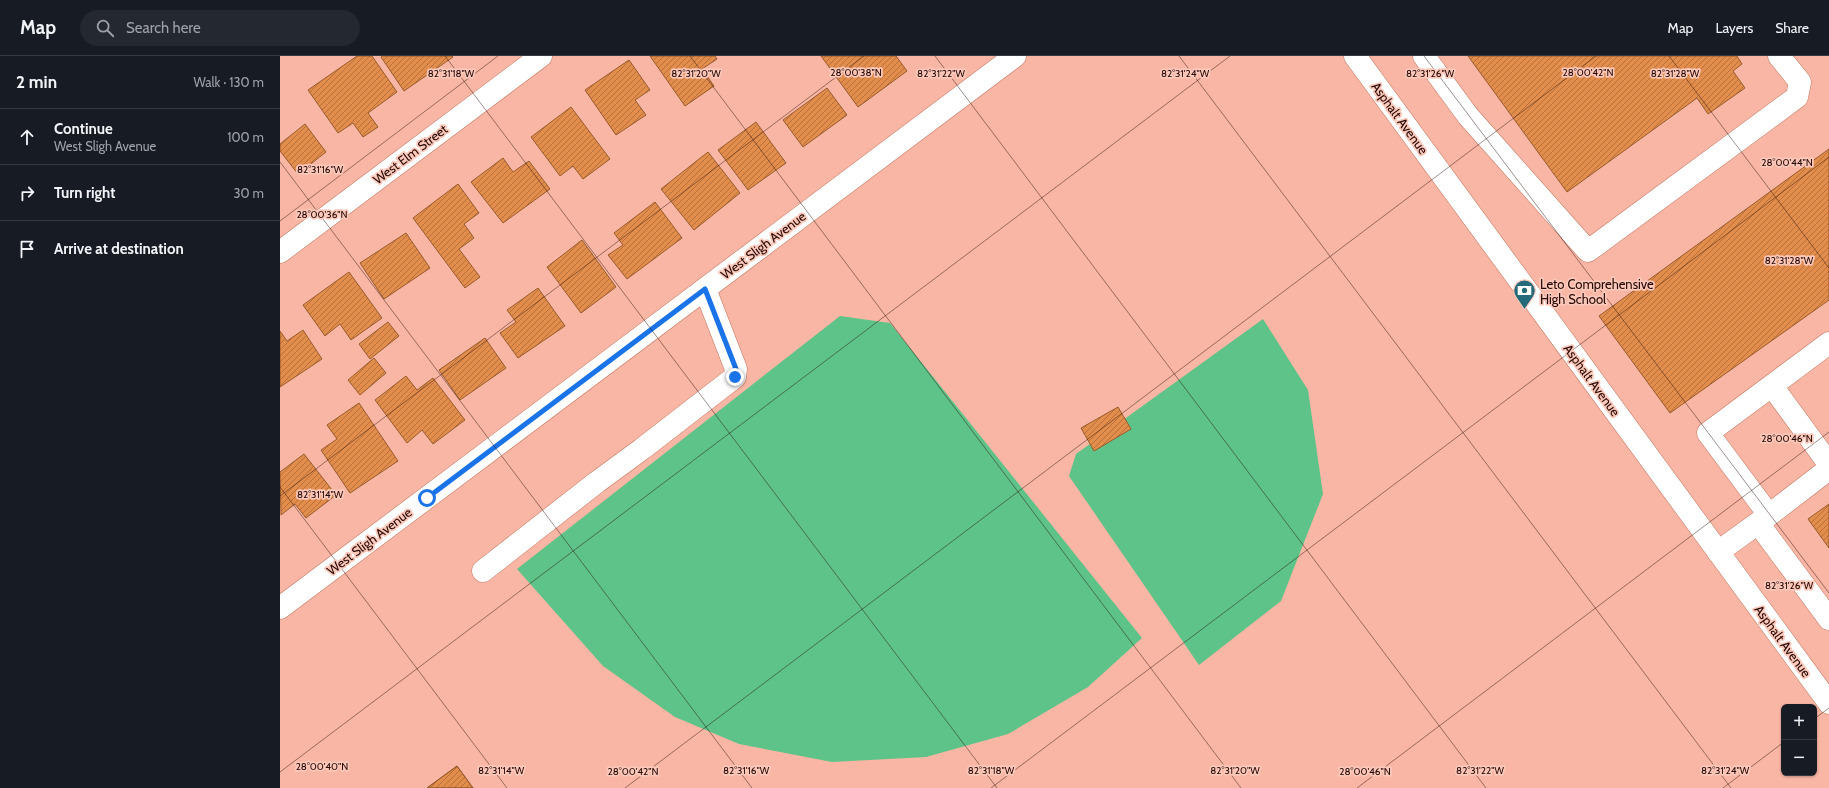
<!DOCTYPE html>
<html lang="en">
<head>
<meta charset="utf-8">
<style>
  :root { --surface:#171b24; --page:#242831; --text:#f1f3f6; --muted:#9ea1a6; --line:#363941 }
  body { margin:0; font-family:Cabin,sans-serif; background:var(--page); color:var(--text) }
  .controls { position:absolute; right:12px; bottom:12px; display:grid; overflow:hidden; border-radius:6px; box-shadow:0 1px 3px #0004 }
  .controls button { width:36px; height:36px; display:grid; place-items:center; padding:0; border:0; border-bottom:1px solid var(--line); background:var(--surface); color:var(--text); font:20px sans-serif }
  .stop { position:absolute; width:12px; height:12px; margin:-9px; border:3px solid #1a73e8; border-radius:50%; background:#fff }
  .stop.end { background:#1a73e8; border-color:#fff; box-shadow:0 1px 4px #0008 }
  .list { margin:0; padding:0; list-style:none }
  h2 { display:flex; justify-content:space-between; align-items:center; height:52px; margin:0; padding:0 16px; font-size:17px }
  h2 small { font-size:13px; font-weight:400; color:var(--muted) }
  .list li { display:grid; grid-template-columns:26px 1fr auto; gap:12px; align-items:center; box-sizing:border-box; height:56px; padding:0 16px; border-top:1px solid var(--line) }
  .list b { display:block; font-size:15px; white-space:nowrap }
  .list p { margin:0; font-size:13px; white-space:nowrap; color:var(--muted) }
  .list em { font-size:13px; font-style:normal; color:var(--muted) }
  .icon { flex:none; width:22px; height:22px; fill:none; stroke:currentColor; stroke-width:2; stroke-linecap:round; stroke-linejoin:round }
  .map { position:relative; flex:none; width:1549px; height:732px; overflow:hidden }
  header { display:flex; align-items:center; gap:24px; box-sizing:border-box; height:56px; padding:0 20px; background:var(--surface); border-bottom:1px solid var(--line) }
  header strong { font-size:19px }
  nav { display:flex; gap:22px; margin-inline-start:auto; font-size:14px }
  .search { width:280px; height:36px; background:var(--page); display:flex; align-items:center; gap:10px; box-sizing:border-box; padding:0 14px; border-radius:22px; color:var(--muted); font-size:15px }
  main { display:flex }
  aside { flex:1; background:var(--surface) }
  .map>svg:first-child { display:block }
</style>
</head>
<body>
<header>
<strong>Map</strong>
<div class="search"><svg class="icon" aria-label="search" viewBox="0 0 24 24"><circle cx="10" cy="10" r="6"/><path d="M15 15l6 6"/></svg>Search here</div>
<nav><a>Map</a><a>Layers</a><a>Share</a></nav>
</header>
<main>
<aside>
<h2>2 min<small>Walk · 130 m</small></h2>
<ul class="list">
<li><svg class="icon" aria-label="ahead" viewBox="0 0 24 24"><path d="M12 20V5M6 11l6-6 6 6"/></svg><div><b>Continue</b><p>West Sligh Avenue</p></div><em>100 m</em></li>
<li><svg class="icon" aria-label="right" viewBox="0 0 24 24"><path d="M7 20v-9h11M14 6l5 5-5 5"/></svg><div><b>Turn right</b></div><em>30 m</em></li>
<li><svg class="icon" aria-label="arrive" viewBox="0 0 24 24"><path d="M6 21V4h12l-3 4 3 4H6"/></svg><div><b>Arrive at destination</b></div></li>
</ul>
</aside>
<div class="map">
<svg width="1549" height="732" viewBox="0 0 1549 732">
  <defs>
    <pattern id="building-hatch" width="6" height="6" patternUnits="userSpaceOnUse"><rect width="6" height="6" fill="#e28d4c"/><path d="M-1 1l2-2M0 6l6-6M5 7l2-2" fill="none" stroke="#b7713d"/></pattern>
  </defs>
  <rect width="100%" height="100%" fill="#f9b6a4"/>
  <path fill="#5ec389" d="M560,260L610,267L862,582L808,631L728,678L646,701L552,706L459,688L395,661L323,610L237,513Z
    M983,263L1028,334L1043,438L1001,545L919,609L789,420L796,398Z"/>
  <path fill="url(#building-hatch)" stroke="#995b2b" d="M77,0H92L117,36L88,57L98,71L83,81L73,67L58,77L28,34Z
    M102,0H172L173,1L124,35L101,1Z
    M370,0H435L437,3L422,13L434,30L405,50Z
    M541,0H616L627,15L578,51Z
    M1188,0H1457L1462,8L1453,15L1465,32L1428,58L1417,42L1287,136Z
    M349,4L370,34L355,44L366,59L336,79L305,34Z
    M547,32L567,59L523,91L503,64Z
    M291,51L330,103L303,123L293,110L280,120L251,81Z
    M476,66L506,107L468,134L438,94Z
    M25,68L46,96L18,118L0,95V88Z
    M1549,93V244L1390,357L1319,260Z
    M428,96L460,137L414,174L381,133Z
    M223,102L233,116L249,105L270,133L223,167L191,126Z
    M178,128L199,157L184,168L194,182L179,193L200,221L185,232L133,162Z
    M375,146L402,182L347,223L328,199L343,189L334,177Z
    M126,177L150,212L104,243L80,207Z
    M302,184L336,231L301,257L267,211Z
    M69,216L102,262L71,284L60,268L45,280L23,249Z
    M258,232L285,270L238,302L220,277L236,266L227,254Z
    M108,266L119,280L90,303L79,288Z
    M23,274L42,303L0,331V275L7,285Z
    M205,282L226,312L180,344L159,314Z
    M94,302L106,317L80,339L68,324Z
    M126,320L137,334L153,322L185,364L153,388L142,374L127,387L95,344Z
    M79,347L118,405L70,437L41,394L57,383L47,369Z
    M838,351L851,373L814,395L801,372Z
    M24,398L56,439L26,462L15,448L1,459L0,416Z
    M1549,448V492L1528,463Z
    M177,710L193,732H147Z
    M177,710L193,732H147Z"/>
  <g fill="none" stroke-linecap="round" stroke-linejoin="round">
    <defs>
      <path id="minor" d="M1075,0L1549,647
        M1144,0L1188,60L1308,195L1517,41L1520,26L1499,0
        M0,196L261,0
        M1549,287L1428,377L1489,459L1549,413
        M1492,330L1549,408
        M1478,467L1549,563
        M1438,496L1489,459
        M203,515L317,426L362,393L455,321L456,313L425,233"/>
      <path id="major" d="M0,552L735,0"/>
    </defs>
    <use href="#minor" stroke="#c37560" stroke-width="23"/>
    <use href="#major" stroke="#c37560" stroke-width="23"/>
    <use href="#minor" stroke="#fff" stroke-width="22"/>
    <use href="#major" stroke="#fff" stroke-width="22"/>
  </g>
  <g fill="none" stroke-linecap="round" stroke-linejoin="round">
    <path stroke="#1a73e8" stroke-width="5" d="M147,442L425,233L456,313L455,321"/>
  </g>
  <path fill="none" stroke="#250803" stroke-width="1" stroke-opacity="0.45" d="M165,0L717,732M410,0L961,732M655,0L1206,732M899,0L1451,732M1144,0L1549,537M1389,0L1549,212M0,106L472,732M0,165L218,0M0,431L227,732M0,440L584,0M1534,663L1549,652M0,716L950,0M345,732L1316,0M711,732L1549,101M1077,732L1549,376M1443,732L1504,686"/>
  <defs>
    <symbol id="bank-pin" viewBox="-11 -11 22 30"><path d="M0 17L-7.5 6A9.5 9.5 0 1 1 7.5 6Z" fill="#246a7a" stroke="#fbc8ba"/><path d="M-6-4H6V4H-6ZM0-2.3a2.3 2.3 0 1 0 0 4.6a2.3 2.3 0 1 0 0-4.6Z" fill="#fff"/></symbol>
  </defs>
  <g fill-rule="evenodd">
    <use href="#bank-pin" x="1232" y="222" width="25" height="34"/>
  </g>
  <g text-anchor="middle" stroke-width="3.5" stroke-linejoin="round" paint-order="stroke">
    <g font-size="13" fill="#250803" stroke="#fbc8ba">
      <text transform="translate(1120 62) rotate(54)" y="5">Asphalt Avenue</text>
      <text transform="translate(130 98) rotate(-37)" y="5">West Elm Street</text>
      <text transform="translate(483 189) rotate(-37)" y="5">West Sligh Avenue</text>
      <text transform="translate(1312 324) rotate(54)" y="5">Asphalt Avenue</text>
      <text transform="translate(89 485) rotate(-37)" y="5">West Sligh Avenue</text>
      <text transform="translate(1503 585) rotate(54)" y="5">Asphalt Avenue</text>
    </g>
    <g font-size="13" fill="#250803" stroke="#fbc8ba" text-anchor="start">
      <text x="1260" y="233">Leto Comprehensive<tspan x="1260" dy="15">High School</tspan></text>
    </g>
  </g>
  <g font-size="10" text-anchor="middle" fill="#250803" stroke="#fbc8ba" stroke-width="3.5" stroke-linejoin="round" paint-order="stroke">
    <text x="576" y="20">28°00'38"N</text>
    <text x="1308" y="20">28°00'42"N</text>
    <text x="171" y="21">82°31'18"W</text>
    <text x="416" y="21">82°31'20"W</text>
    <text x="661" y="21">82°31'22"W</text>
    <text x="1150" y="21">82°31'26"W</text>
    <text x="1395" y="21">82°31'28"W</text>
    <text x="905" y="21">82°31'24"W</text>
    <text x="1507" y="110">28°00'44"N</text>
    <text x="40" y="117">82°31'16"W</text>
    <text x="42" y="162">28°00'36"N</text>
    <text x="1509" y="208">82°31'28"W</text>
    <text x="1507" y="386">28°00'46"N</text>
    <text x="40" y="442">82°31'14"W</text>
    <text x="1509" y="533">82°31'26"W</text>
    <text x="42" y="714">28°00'40"N</text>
    <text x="221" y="718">82°31'14"W</text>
    <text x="466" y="718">82°31'16"W</text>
    <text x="711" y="718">82°31'18"W</text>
    <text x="955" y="718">82°31'20"W</text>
    <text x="1200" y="718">82°31'22"W</text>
    <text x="1445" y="718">82°31'24"W</text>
    <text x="353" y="719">28°00'42"N</text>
    <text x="1085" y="719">28°00'46"N</text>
  </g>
</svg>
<div class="controls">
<button>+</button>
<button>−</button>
</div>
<div class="stop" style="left:147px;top:442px"></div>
<div class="stop end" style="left:455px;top:321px"></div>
</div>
</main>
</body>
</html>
